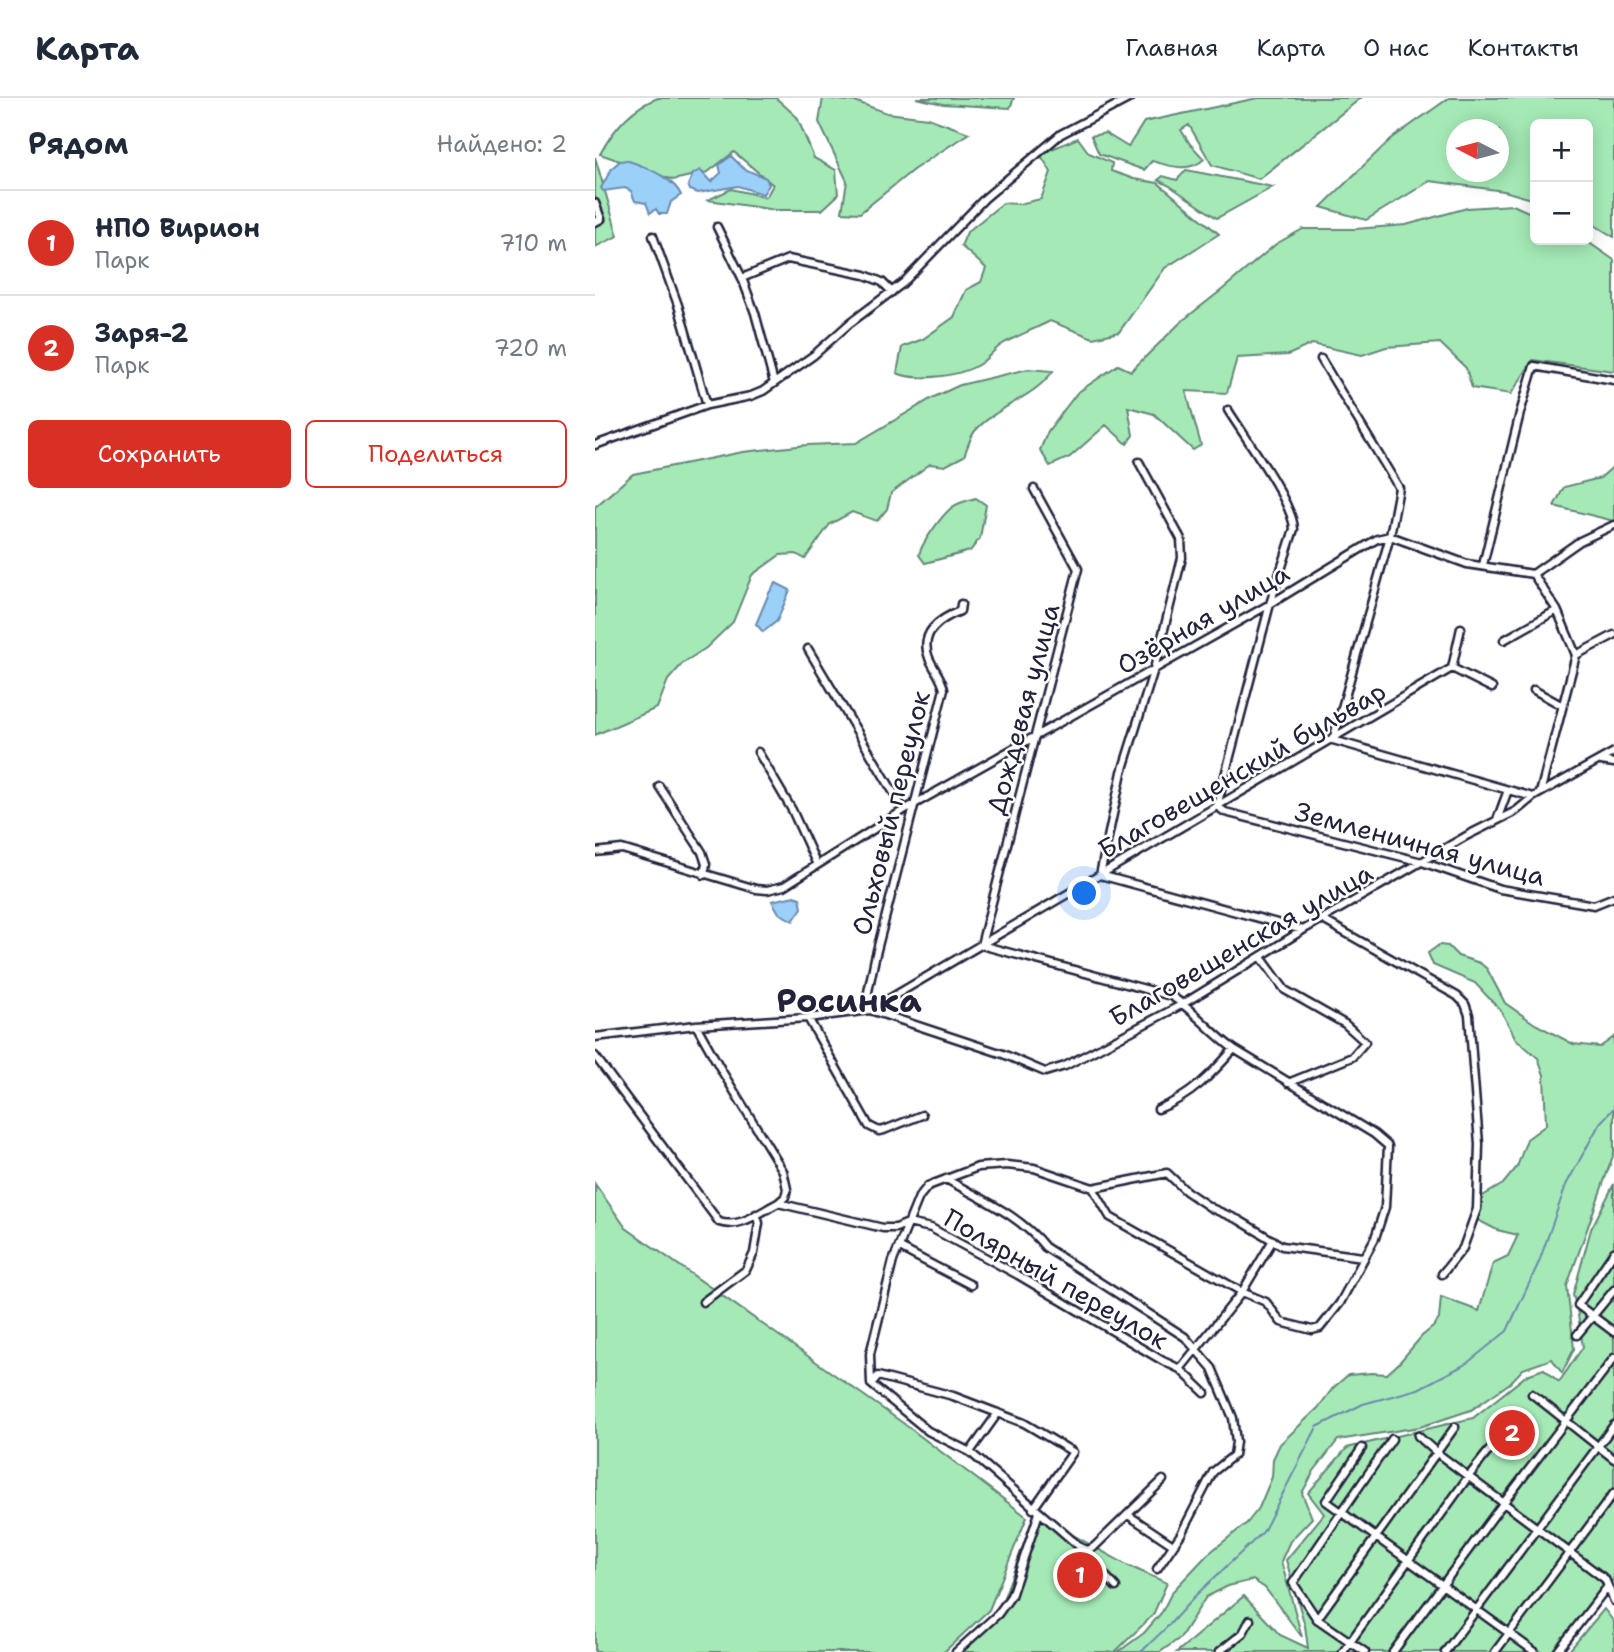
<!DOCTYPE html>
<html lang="ru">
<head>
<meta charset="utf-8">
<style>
  :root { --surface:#fff; --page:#f6f6f7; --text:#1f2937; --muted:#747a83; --line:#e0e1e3; --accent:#d93025 }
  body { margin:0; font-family:"Shantell Sans",sans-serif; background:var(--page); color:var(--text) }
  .controls { position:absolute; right:21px; top:21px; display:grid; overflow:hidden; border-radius:10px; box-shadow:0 4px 18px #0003 }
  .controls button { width:63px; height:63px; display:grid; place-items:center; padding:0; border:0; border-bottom:2px solid var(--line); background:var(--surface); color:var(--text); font:35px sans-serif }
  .compass { position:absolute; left:851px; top:21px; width:63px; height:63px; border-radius:50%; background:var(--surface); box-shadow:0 4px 18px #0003; rotate:276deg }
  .you { position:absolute; left:490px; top:796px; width:24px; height:24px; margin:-18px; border:5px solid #fff; border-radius:50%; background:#1a73e8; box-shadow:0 0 0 10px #1a73e833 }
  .badge { display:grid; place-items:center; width:46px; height:46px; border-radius:50%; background:var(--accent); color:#fff; font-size:23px; font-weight:700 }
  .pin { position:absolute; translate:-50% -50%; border:4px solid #fff; box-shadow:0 2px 7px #0006 }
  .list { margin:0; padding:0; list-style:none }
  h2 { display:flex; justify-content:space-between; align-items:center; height:91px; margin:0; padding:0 28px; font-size:30px }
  h2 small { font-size:23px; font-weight:400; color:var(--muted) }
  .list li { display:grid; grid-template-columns:46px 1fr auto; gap:21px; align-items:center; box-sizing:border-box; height:105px; padding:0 28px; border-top:2px solid var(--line) }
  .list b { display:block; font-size:26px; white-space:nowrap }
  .list p { margin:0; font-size:23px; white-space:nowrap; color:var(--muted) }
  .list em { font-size:23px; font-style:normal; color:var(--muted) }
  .actions { display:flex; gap:14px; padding:21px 28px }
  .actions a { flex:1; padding:16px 0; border:2px solid var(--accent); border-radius:10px; text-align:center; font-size:24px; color:var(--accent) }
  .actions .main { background:var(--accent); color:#fff }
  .map { position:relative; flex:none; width:1019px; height:1554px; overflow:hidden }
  header { display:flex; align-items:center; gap:42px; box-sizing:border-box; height:98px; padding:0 35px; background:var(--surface); border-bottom:2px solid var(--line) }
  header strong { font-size:33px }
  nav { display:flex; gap:38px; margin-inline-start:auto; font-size:24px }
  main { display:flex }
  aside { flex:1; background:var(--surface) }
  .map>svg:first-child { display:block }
</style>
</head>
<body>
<header>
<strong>Карта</strong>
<nav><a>Главная</a><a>Карта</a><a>О нас</a><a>Контакты</a></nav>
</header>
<main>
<aside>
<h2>Рядом<small>Найдено: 2</small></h2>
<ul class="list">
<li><span class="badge">1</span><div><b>НПО Вирион</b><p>Парк</p></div><em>710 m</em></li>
<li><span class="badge">2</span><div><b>Заря-2</b><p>Парк</p></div><em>720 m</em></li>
</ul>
<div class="actions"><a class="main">Сохранить</a><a>Поделиться</a></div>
</aside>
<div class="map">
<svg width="1019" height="1554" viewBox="0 0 1019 1554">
  <rect width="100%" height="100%" fill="#fff"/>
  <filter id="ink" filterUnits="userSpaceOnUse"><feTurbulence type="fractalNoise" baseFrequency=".0143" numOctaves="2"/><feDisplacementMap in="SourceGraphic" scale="14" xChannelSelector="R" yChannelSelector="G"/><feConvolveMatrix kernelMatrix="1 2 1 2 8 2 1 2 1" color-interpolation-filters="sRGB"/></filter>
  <g filter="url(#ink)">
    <path fill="#a5eab6" stroke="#648678" stroke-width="2" fill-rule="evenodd" d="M63,0H181L202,19L219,60L241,72L243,97L227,112H180L113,102L136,91L171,99L178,87L139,54L113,74L78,82L5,56C18,32 37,9 63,0Z
      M228,0L262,4L292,15L333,20L374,35L318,72L265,115L247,114L252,83L224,24Z
      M321,0H419L415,10L348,6Z
      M663,0H766L664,81L617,67L594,27L586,32L595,46L609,61C595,75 574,68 557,63L549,72L504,56L496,38L510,35L533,49L549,24Z
      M854,0H1019V139L993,123V26H940V102L909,93L835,83L771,122L726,109L796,41ZM862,32H904V74H862Z
      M483,40L494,55L517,65L516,73L539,81L563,85L624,136L570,170L524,234L498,240L455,223C440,231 421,238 406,247C399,252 393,260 386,265C368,278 322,284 302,275L307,249L328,241L359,219L371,192L386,184L391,170L366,148L372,134L408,105L424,106L446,101L456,74L445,56Z
      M0,59L23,138L0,149Z
      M591,72L678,89L622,120L575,88L563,82L568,78L582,82Z
      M918,107L940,117V142H990L1019,162V273L938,262L916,296L877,290L871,270L845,245L791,249L767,257L717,246L693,257L642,260L632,295L591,293L606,347L598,352L559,316L533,309L538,337L532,346L511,327L475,359L455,368L445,352L453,333L482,295L523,267L536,273L587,223L628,191L681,146L708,131H760L811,127L872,110Z
      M433,271L458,273C439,300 402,308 380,333C375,339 372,351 369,358L350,368L335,366L296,395L292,411L282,423L257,414L235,426L210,461L201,456L185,457L157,477L138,524L111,550L88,565L73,582L62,610L0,637V409L38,376L148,354L212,347L261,345L339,299L365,287Z
      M1019,368V423L959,408L969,389L1005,380Z
      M381,400L391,407L385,440L375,453L330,465L324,457C326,446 346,419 355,411C362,404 372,403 381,400Z
      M844,847L853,848L863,858L885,865L892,871L910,905L940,926L978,946L1005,949L1019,939V1055L972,1188L979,1251L967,1275L957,1261L928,1271L915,1285L876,1312L825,1329L743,1342L719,1373L707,1395L717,1420L695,1443L686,1463L707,1539L670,1490L658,1482L633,1488L611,1499L585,1540L565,1554H523L549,1535L567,1514L577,1494L613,1456L652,1425L664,1410L677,1379L678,1361L685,1346L723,1310L738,1290L753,1277L777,1275L792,1276L803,1266L827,1238L838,1229L844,1221L846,1199L884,1213L898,1165L913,1158L923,1137L902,1132L877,1119L886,1099L908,1086L922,1069L932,1041L951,1027L949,977L943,960L921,941L906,913L880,885L838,867L833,855Z
      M0,1086L31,1130L308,1325L432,1419L394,1512L349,1554H0Z
      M1019,1086V1480L966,1554H582L649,1498L685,1537L713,1550L710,1528L691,1462L729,1416L713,1395L752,1350L878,1320L932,1277L949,1271L964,1284L988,1249L982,1211L978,1197L996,1131Z
      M440,1416L534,1468L572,1485L558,1517L520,1554H363L406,1507Z
      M1009,1511L1019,1524V1554H973Z"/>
    <path fill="#9bd0f9" stroke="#6b8aad" stroke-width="2" d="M136,58L149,71L171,80L174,87L168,96L143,88L103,95L95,92L93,87L98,76L105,72L116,84L126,75L124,67Z
      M31,62C49,68 78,79 86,97L76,104L72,116H64L61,111L55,115L51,105L40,103L36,93L30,90L8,93L6,90L17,70L25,63Z
      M181,485L195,492L182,523L168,534L161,526L174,495Z
      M199,798L205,800L207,810L198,823L184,815L177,803Z"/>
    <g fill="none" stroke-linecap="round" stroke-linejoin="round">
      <path stroke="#6b8aad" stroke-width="2" d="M546,1554L574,1527L601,1497L668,1434L722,1329L768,1306L823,1291L871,1266L912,1233L944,1164L971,1087L1005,1025L1019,1010"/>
      <defs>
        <path id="street" d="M0,105L6,121L0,124
          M122,129L147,180L160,215L179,285
          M58,138L83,207L112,307
          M147,180L193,161L270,177L287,184L297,194
          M726,261L804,390L795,438L738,642L938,699
          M633,312C649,338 698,404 699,431L675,506L622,708L630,714L827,764L905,791L999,807L1019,799
          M0,347L112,307L156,298L168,293L219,257L255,225L308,185L390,100L466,36L535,0
          M544,364L586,441L587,460L559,571L527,674L505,777L708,832
          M439,391L483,471L386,847L576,898C599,912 616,935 639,951L779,1036L793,1048L790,1109L780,1140L745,1205L725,1230L717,1232L686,1224L671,1204L647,1194L515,1119L498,1090
          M888,467L925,315L939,268L1019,282
          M938,476L962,512L981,557L945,695
          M938,476L985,443L1019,427
          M909,542L962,512
          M213,551L309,712
          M981,557L1019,537
          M857,570L897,590
          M857,570L866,530
          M939,592L966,607
          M163,654L197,712L222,767
          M1006,663L1019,665
          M64,688L107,754L111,766L109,777
          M902,722L913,692
          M0,754L27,751L161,791L172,792L189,788L309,712L675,506L782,441L795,438L872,466L938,476
          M728,822L862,898L870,906L874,917L884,1046L882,1111L868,1150L847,1176
          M666,859L690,892L750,926L770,944L757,959L693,985
          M275,912L408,956L450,974L470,968L588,906L708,832L873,737L921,713L938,699L1019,654
          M275,912L273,894L280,860L349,591C346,579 339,571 334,560C324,535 344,521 365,513L366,506
          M213,920L274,1028L284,1033L289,1032L327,1017
          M101,927L128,975L188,1073L192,1091L190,1099L183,1105
          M0,939L101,927L213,920L275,912L857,570
          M0,958L124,1124C145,1131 165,1114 183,1105L288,1130H301L313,1125L336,1130L423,1177L568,1263L585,1271L647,1194L678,1142
          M563,1011C595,999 617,976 639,951
          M351,1081C386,1101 425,1117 450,1149L590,1239L617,1270L638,1320L641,1344L639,1357L618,1374L586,1436L562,1471
          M305,1150L376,1187
          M1019,1154L983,1207L1019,1234
          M108,1204L151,1172L159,1155L164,1125L161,1116
          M982,1237L1019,1192
          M585,1271L610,1295
          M276,1286L283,1278L358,1298L429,1325L478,1354L438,1411
          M937,1296L1019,1361
          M823,1338L842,1355L1010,1481L1019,1503
          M767,1350L731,1403L940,1554
          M375,1354L403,1315
          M568,1382L499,1449L493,1452L486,1450L375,1354L333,1333L276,1286L275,1256L298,1163L324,1099L333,1088L383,1069L412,1067L439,1070L498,1090L572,1075L591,1093L616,1110L644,1122L687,1148L768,1159
          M533,1417L578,1447
          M492,1458L521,1489
          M722,1521L860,1329
          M361,1554L403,1516L416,1498L444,1415
          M624,1554L648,1535L655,1522
          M748,1554L873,1379L923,1316
          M770,1554L722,1521L698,1485L797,1341
          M798,1554L900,1416L1019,1260
          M850,1554L1019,1327
          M900,1554L1019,1395
          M962,1554L1013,1488"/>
      </defs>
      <use href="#street" stroke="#22223b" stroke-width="11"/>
      <use href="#street" stroke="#fff" stroke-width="6"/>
    </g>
  </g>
  <g text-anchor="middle" stroke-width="5" stroke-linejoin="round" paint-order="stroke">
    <g font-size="26" fill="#22223b" stroke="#fff">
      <text transform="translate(608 521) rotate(-30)" y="9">Озёрная улица</text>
      <text transform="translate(428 611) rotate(-75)" y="9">Дождевая улица</text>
      <text transform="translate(647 672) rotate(-30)" y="9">Благовещенский бульвар</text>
      <text transform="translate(296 715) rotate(-76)" y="9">Ольховый переулок</text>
      <text transform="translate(825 746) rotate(15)" y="9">Земленичная улица</text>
      <text transform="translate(646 847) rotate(-30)" y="9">Благовещенская улица</text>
      <text transform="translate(461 1181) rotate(30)" y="9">Полярный переулок</text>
    </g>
    <g font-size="33" font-weight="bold" fill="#22223b" stroke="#fff">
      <text x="254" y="914">Росинка</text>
    </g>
  </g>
</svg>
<div class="controls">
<button>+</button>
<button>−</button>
</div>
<svg class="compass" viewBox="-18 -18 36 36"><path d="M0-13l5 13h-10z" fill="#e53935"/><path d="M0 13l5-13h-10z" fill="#747a83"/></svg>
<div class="you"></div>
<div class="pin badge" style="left:485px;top:1477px">1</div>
<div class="pin badge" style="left:917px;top:1335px">2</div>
</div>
</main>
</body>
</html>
